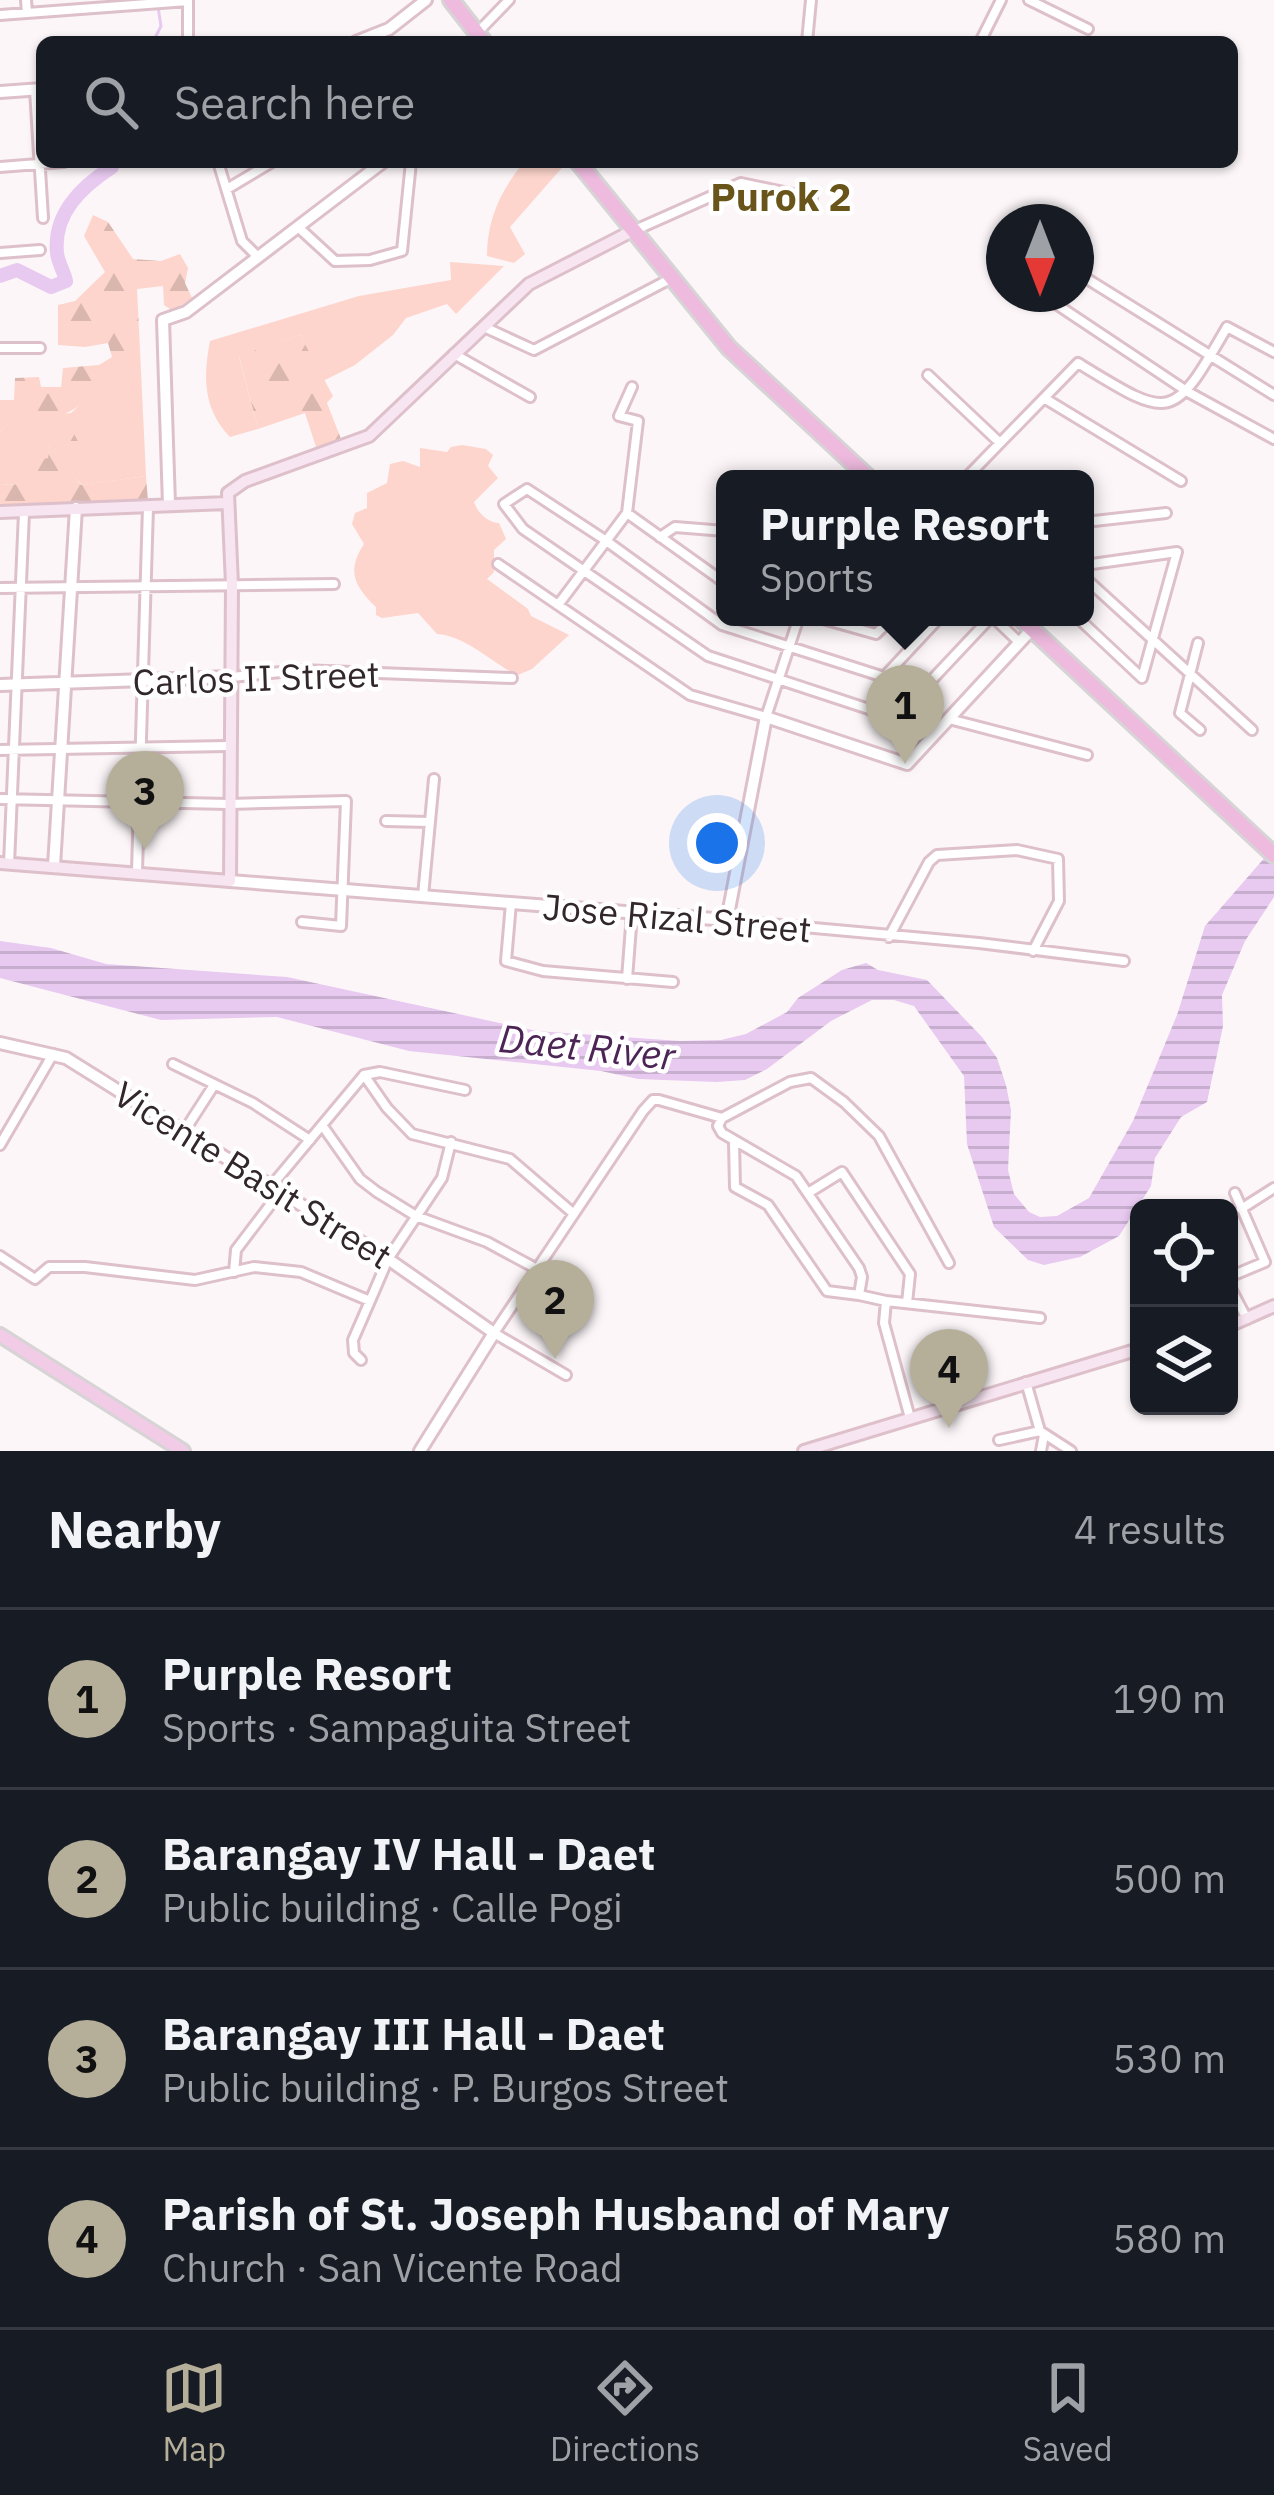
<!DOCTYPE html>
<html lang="en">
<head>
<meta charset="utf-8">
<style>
  :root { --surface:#171b24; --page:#20242c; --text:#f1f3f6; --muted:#9ea1a6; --line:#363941; --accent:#b5ae99 }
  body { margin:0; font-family:"IBM Plex Sans",sans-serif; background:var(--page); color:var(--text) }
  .controls { position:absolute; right:36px; bottom:36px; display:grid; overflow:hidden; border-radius:18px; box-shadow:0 3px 9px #0004 }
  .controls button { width:108px; height:108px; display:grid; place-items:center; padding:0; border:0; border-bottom:3px solid var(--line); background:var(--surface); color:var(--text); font:60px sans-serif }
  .compass { position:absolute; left:986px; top:204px; width:108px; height:108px; border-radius:50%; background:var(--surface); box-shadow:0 3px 9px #0004; rotate:180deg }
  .you { position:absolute; left:717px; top:843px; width:42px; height:42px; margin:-30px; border:9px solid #fff; border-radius:50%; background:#1a73e8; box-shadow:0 0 0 18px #1a73e833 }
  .badge { display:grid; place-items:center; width:78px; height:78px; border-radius:50%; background:var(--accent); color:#111; font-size:39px; font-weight:700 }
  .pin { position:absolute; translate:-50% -99px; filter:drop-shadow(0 3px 6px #0008) }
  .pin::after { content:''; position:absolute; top:63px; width:42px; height:36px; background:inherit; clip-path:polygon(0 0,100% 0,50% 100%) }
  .popup { position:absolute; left:716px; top:470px; width:378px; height:156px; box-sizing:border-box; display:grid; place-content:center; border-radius:18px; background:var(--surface); filter:drop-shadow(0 3px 9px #0005); font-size:39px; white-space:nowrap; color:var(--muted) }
  .popup b { font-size:45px; color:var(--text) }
  .popup::after { content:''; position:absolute; left:50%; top:100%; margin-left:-24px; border:24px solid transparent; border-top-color:var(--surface) }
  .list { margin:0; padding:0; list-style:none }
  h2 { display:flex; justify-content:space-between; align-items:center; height:156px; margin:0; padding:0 48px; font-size:51px }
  h2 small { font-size:39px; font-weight:400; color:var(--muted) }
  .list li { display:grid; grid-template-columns:78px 1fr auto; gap:36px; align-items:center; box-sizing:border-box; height:180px; padding:0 48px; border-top:3px solid var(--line) }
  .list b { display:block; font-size:45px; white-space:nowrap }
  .list p { margin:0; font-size:39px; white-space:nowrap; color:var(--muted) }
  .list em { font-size:39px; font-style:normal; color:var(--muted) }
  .icon { flex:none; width:66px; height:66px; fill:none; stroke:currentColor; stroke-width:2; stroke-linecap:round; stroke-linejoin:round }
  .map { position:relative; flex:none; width:1274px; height:1451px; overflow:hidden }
  .search { position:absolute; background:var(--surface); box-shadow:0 3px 9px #0004; left:36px; right:36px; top:36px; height:132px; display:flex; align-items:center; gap:30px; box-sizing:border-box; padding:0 42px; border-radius:18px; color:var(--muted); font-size:45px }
  .sheet { height:876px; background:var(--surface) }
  nav { display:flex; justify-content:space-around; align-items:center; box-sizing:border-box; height:168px; border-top:3px solid var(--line); background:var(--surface); font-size:33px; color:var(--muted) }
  nav a { display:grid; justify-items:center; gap:6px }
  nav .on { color:var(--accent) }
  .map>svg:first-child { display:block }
</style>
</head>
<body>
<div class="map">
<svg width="1274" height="1451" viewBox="0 0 1274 1451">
  <defs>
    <pattern id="forest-firs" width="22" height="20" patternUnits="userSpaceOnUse" patternTransform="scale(3)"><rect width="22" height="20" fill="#fdd5cc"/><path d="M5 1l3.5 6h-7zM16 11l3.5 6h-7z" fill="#d9b7af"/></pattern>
    <pattern id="water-rules" width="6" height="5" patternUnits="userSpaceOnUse" patternTransform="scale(3)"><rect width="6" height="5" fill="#e8c9f0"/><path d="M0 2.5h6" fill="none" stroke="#c7adce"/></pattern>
  </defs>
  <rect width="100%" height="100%" fill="#fcf6f8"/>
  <path fill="#fdd5cc" d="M524,162H567L510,227L525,254L514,263L487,256C487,219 501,190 524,162Z
    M450,262L504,266L456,314L447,304L406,318L393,335L355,365L323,381L300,335L239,357L258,429L230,437C203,409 203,377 210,341L359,296L451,280Z
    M140,350L146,476L82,485L73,475L74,463L50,443L48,458L21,484L0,485V432L12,419L71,413Z
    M462,445L486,449L493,455L488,466L498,478L474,502C477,512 488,523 499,523L506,539L494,550V572L487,579L528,609L531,616L569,635L532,669L511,678V672C487,658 464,636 437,634L418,613L382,618L376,615V607C353,585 347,570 364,544L352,524L355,513L367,508V493L387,483L390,464L403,461L420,467V448L447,452L451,447Z"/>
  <path fill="url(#forest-firs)" d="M93,215L108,222L133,259L161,261L180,254L188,268L185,283L192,298L173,311L164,305L163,286L137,289L140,350C102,385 67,434 12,420L0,432V400H14L15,378L39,377L41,387H61L63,368L99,365L112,357L108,343L85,347L58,345V305L75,301L105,272L84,236Z
    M300,335L333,396L327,403L343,444L318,453L305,413L258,429L239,356Z
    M56,433L74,434L82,448L73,474L81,485L146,476L148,501L0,508V485L21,484L30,462L48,458L50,442Z"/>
  <path fill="url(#water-rules)" d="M1274,847V897L1245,941L1222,995L1223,1026L1207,1102L1181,1117L1155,1158L1151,1186L1119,1236L1080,1257L1044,1265L1028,1260L994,1227L967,1144L964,1076L914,1006L894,1000H872L831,1021L767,1069L745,1080L717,1082L638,1079L601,1071L409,1051L277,1017L161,1020L0,978V941L51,948L106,964L287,977L537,1031L680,1041L721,1040L746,1034L787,1012L798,998L842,970L866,963L878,970L927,980L982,1037L997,1058L1006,1085L1011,1110L1008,1170L1014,1194L1029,1212L1040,1217L1057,1216L1089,1198L1133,1121L1177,1015L1205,926Z"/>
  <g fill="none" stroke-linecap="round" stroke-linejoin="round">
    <path stroke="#e8c9f0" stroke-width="3" d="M153,42L161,26L158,7
      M111,162L112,167"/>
    <path stroke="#e8c9f0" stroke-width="14" d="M0,276L17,270L51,287L66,281C64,271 58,263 57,253C53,214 81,187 112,167"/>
    <defs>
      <path id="minor" d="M26,0L27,13
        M1029,0L1088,29
        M188,2V42
        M0,15L188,1
        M478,32L509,0
        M807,42L811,0
        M980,42L1001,0
        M35,90L43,218
        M218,162L242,241L258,257
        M0,167L64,162
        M227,189L272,162
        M298,227L335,261L370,260L402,251L411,162
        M633,231L741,183L812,198
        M0,253L40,250
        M1076,272L1274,395
        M1041,294L1188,392L1274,439
        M484,327L534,350L670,279
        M0,348H40
        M454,354L530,397
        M928,375L1000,443
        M1044,398L1181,481
        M965,479L1078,363C1171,420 1172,423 1227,327L1274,352
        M627,513L725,583
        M1085,522L1166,513
        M660,537L675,527L725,531
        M498,564L690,695L766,717L799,617
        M1085,578L1252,730
        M0,588L334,584
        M558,605L627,513L638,421L619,416L632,387
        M816,617L876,634L893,617
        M940,617L884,677L722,625L605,540L527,489L504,504L523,529L708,656L896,718L991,617
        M993,617L1019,642
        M1077,617L1142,678L1177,552L1085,565
        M1198,643L1180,713L1200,730
        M232,677L300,670L512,678
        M949,719L1087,755
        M0,750L228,746
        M0,799L229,804L346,801L341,926L302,922
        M386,821L430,822
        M9,864L24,512
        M137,871L148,507
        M423,896L434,779
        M511,903L506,961L543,971L673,982
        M727,920L979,943L1124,961
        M889,937L929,862L937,855L1017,850L1058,859L1059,901L1033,951
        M627,979L632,913
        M173,1064L253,1103L310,1140
        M364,1075L380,1072L465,1090
        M722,1118L790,1082L811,1078L844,1102L879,1136L949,1263
        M322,1125L360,1179L377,1192L416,1216L487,1242L537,1269
        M185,1130L214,1085
        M734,1142L735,1187L768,1205L827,1291L859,1295
        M0,1145L53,1054
        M272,1185L364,1075L387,1108L412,1134L510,1159L574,1214
        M808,1193L842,1172L910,1274L907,1303
        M1241,1209L1274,1188
        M0,1256L35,1279L49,1267H85L195,1280L254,1267L301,1272L370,1301L388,1259L442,1178L451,1142
        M234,1272L236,1250L280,1192
        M1229,1277L1265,1262L1235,1193
        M1229,1285L1247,1319
        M886,1301L1040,1318
        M361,1360L354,1353L353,1340L370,1301
        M566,1375L494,1333L643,1111L653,1100H659L722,1118L718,1126L722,1133L796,1176L859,1268L862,1277L859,1295L886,1301L884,1323L910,1418
        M1026,1382L1040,1431L1071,1451
        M999,1440L1040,1431
        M1041,1451L1044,1435"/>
      <path id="tertiary" d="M356,42L389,29L426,0
        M0,92L42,89
        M169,505L163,320L186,312L383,162
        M0,685L232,677
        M54,866L76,508
        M230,881L727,920L766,717L907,764L1032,629
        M0,1043L66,1058L388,1259L494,1333L420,1451"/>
      <path id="secondary" d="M0,512L227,503
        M0,863L230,881L232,585L228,493L245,481L369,436L529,284L632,231
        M1229,1326L1274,1306
        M804,1451L1139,1349"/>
      <path id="primary" d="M0,1335L183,1451"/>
      <path id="trunk" d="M451,0L484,42
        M578,162L729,348L870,479
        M1019,617L1274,855"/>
    </defs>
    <use href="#minor" stroke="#dec0ca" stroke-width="14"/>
    <use href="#tertiary" stroke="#dec0ca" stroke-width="16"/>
    <use href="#secondary" stroke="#dec0ca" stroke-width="16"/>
    <use href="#primary" stroke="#d6d4d5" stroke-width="18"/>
    <use href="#trunk" stroke="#d6d4d5" stroke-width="20"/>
    <use href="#minor" stroke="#fff" stroke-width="8"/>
    <use href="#tertiary" stroke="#fff" stroke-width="10"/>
    <use href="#secondary" stroke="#f8e5f2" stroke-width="10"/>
    <use href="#primary" stroke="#f2cbe6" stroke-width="12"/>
    <use href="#trunk" stroke="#eebade" stroke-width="14"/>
  </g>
  <g text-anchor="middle" stroke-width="9" stroke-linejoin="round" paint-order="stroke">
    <g font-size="36" fill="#32272b" stroke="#fff">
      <text transform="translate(256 678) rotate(-2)" y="13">Carlos II Street</text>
      <text transform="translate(677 918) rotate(5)" y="13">Jose Rizal Street</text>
      <text transform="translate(253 1175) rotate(32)" y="13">Vicente Basit Street</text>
    </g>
    <g font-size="39" font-weight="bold" fill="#69551a" stroke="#fff">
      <text x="781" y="211">Purok 2</text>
    </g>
    <g font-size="39" font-style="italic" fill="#4c2556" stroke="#fff">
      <text transform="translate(587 1047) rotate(6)" y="14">Daet River</text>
    </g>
  </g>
</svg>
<div class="controls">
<button><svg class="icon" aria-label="locate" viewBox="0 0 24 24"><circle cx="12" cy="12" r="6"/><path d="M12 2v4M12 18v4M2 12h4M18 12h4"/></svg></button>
<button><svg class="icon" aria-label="layers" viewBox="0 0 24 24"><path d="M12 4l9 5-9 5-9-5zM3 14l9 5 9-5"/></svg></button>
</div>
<svg class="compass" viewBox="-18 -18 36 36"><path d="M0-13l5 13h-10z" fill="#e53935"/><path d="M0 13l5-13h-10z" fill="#9ea1a6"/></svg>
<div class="you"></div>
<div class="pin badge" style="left:905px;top:764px">1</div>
<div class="popup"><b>Purple Resort</b>Sports</div>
<div class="pin badge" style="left:555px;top:1359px">2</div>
<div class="pin badge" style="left:145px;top:850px">3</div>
<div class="pin badge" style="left:949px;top:1428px">4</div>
<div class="search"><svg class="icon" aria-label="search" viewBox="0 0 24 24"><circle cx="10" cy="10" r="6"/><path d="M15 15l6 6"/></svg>Search here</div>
</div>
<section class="sheet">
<h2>Nearby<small>4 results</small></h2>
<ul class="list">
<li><span class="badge">1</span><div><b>Purple Resort</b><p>Sports · Sampaguita Street</p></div><em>190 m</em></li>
<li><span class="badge">2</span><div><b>Barangay IV Hall - Daet</b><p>Public building · Calle Pogi</p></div><em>500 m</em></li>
<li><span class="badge">3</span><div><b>Barangay III Hall - Daet</b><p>Public building · P. Burgos Street</p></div><em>530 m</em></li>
<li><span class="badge">4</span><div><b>Parish of St. Joseph Husband of Mary</b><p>Church · San Vicente Road</p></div><em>580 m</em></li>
</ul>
</section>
<nav>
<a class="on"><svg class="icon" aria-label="map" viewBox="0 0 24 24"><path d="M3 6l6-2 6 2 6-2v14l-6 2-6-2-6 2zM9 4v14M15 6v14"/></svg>Map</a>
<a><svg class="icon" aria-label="directions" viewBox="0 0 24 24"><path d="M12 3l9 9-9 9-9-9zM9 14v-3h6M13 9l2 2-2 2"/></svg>Directions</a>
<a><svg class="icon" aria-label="saved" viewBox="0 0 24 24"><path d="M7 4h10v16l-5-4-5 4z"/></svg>Saved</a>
</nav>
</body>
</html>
